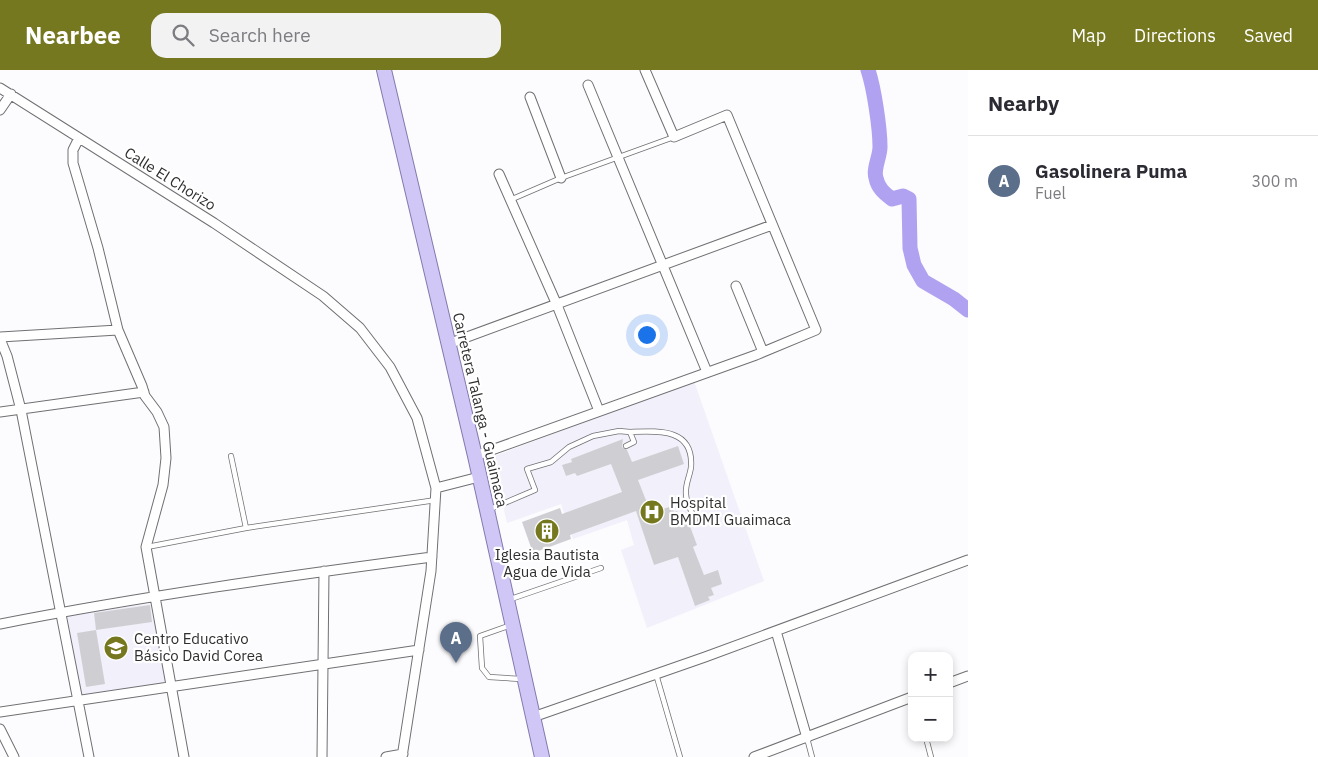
<!DOCTYPE html>
<html lang="en">
<head>
<meta charset="utf-8">
<style>
  :root { --surface:#fff; --page:#f2f2f3; --text:#2b2b33; --muted:#7c7c81; --line:#e1e1e2; --accent:#75781f }
  body { margin:0; font-family:"IBM Plex Sans",sans-serif; background:var(--page); color:var(--text) }
  .controls { position:absolute; right:15px; bottom:15px; display:grid; overflow:hidden; border-radius:10px; box-shadow:0 2px 8px #0003 }
  .controls button { width:45px; height:45px; display:grid; place-items:center; padding:0; border:0; border-bottom:1px solid var(--line); background:var(--surface); color:var(--text); font:25px sans-serif }
  .you { position:absolute; left:646px; top:264px; width:18px; height:18px; margin:-12px; border:4px solid #fff; border-radius:50%; background:#1a73e8; box-shadow:0 0 0 8px #1a73e833 }
  .badge { display:grid; place-items:center; width:32px; height:32px; border-radius:50%; background:var(--accent); color:#fff; font-size:16px; font-weight:700 }
  .pin { position:absolute; translate:-50% -41px; filter:drop-shadow(0 1px 2px #0008) }
  .pin::after { content:''; position:absolute; top:26px; width:18px; height:15px; background:inherit; clip-path:polygon(0 0,100% 0,50% 100%) }
  .list { margin:0; padding:0; list-style:none }
  h2 { display:flex; justify-content:space-between; align-items:center; height:65px; margin:0; padding:0 20px; font-size:21px }
  h2 small { font-size:16px; font-weight:400; color:var(--muted) }
  .list li { display:grid; grid-template-columns:32px 1fr auto; gap:15px; align-items:center; box-sizing:border-box; height:90px; padding:0 20px; border-top:1px solid var(--line) }
  .list b { display:block; font-size:19px; white-space:nowrap }
  .list p { margin:0; font-size:16px; white-space:nowrap; color:var(--muted) }
  .list em { font-size:16px; font-style:normal; color:var(--muted) }
  .icon { flex:none; width:28px; height:28px; fill:none; stroke:currentColor; stroke-width:2; stroke-linecap:round; stroke-linejoin:round }
  .map { position:relative; flex:none; width:968px; height:687px; overflow:hidden }
  header { display:flex; align-items:center; gap:30px; box-sizing:border-box; height:70px; padding:0 25px; background:var(--accent); color:#fff }
  header strong { font-size:24px }
  nav { display:flex; gap:28px; margin-inline-start:auto; font-size:18px }
  .search { width:350px; height:45px; background:var(--page); display:flex; align-items:center; gap:12px; box-sizing:border-box; padding:0 18px; border-radius:15px; color:var(--muted); font-size:19px }
  main { display:flex }
  aside { flex:1; background:var(--surface) }
  .map>svg:first-child { display:block }
</style>
</head>
<body>
<header>
<strong>Nearbee</strong>
<div class="search"><svg class="icon" aria-label="search" viewBox="0 0 24 24"><circle cx="10" cy="10" r="6"/><path d="M15 15l6 6"/></svg>Search here</div>
<nav><a>Map</a><a>Directions</a><a>Saved</a></nav>
</header>
<main>
<div class="map">
<svg width="968" height="687" viewBox="0 0 968 687">
  <rect width="100%" height="100%" fill="#fcfbfe"/>
  <path fill="#f1f0fb" d="M694,311L764,511L647,558L621,480L634,475L627,450L573,469L561,434L507,453L492,387Z
    M150,534L168,612L80,626L67,544Z"/>
  <g fill="none" stroke-linecap="round" stroke-linejoin="round">
    <path stroke="#b0a2f1" stroke-width="15" d="M868,0C874,18 880,58 880,77C880,87 873,99 876,108C878,118 884,123 892,129L903,126L909,129L910,178L914,195L923,211L954,229L968,240"/>
  </g>
  <path fill="#cfcfd3" d="M623,369L622,377L627,380L632,392L678,376L684,394L638,410L651,443L672,436L674,442L677,441L681,453L688,451L697,475L693,477L704,505L718,500L722,514L711,518L714,525L708,527L710,530L695,536L678,487L654,495L636,441L570,465L571,469L533,483L522,452L560,438L562,444L622,422L611,394L577,406L575,403L566,406L562,395L572,392L571,389Z
    M150,535L152,552L96,560L94,543Z
    M96,560L105,614L86,617L77,563Z"/>
  <g fill="none" stroke-linecap="round" stroke-linejoin="round">
    <defs>
      <path id="service" d="M510,130L561,108L674,67
        M630,362C656,361 694,357 691,397C690,406 685,414 686,424C686,432 692,442 695,450
        M231,386L246,458L436,430
        M488,440L535,420L527,399L551,392L569,377L593,366L619,361L630,362L634,372L626,376
        M147,477L246,458
        M508,530L601,498
        M511,555L480,566L482,598L489,607L521,609
        M656,604L680,687
        M807,668L812,687
        M926,668L931,687"/>
      <path id="minor" d="M588,15L707,302
        M0,18L214,153L323,226L360,258L390,297L417,348L436,418L431,501L402,687
        M530,27L561,108
        M0,40L11,24
        M79,68L73,80V93L98,178L118,260L142,316L145,326L157,342L164,357L166,388L163,415L146,477L184,687
        M499,104L557,235L599,341
        M736,216L763,282
        M0,267L118,260
        M0,269L7,286L21,340L89,687
        M448,274L772,155
        M0,342L144,322
        M475,386L756,285L816,260L727,45L674,67L645,0
        M436,418L479,407
        M0,554C143,526 287,506 432,487
        M776,561L807,668
        M949,613L968,606
        M0,642L419,580
        M533,647L705,587L968,490
        M0,659L14,687
        M322,687L324,501
        M386,687L403,684
        M754,687L912,627"/>
      <path id="primary" d="M384,0L475,386L542,687"/>
    </defs>
    <use href="#service" stroke="#707073" stroke-width="6"/>
    <use href="#minor" stroke="#707073" stroke-width="11"/>
    <use href="#primary" stroke="#837aad" stroke-width="16"/>
    <use href="#service" stroke="#fff" stroke-width="4.5"/>
    <use href="#minor" stroke="#fff" stroke-width="9"/>
    <use href="#primary" stroke="#d0c7f6" stroke-width="14"/>
  </g>
  <defs>
    <symbol id="hospital-disc" viewBox="-11 -11 22 22"><circle r="9.5" fill="#75781f" stroke="#fff"/><path d="M-5-5h3v3.5h4V-5h3V5h-3V1.5h-4V5h-3Z" fill="#fff"/></symbol>
    <symbol id="building-disc" viewBox="-11 -11 22 22"><circle r="9.5" fill="#75781f" stroke="#fff"/><path d="M-4-6H4V6H1V3H-1V6H-4ZM-2.5-4.3h1.7v1.8h-1.7ZM.8-4.3h1.7v1.8H.8ZM-2.5-1h1.7V.8h-1.7ZM.8-1h1.7V.8H.8Z" fill="#fff"/></symbol>
    <symbol id="school-disc" viewBox="-11 -11 22 22"><circle r="9.5" fill="#75781f" stroke="#fff"/><path d="M0-5L7-2L0 1L-7-2ZM-4 1L0 2.5L4 1V4Q0 6-4 4Z" fill="#fff"/></symbol>
  </defs>
  <g fill-rule="evenodd">
    <use href="#hospital-disc" x="638" y="428" width="28" height="28"/>
    <use href="#building-disc" x="533" y="447" width="28" height="28"/>
    <use href="#school-disc" x="102" y="564" width="28" height="28"/>
  </g>
  <g text-anchor="middle" stroke-width="4.5" stroke-linejoin="round" paint-order="stroke">
    <g font-size="15" fill="#2f2f30" stroke="#fff">
      <text transform="translate(170 109) rotate(32)" y="5">Calle El Chorizo</text>
      <text transform="translate(480 340) rotate(77)" y="5">Carretera Talanga - Guaimaca</text>
    </g>
    <g font-size="15" fill="#2f2f30" stroke="#fff" text-anchor="start">
      <text x="670" y="438">Hospital<tspan x="670" dy="17">BMDMI Guaimaca</tspan></text>
      <text x="547" y="490" text-anchor="middle">Iglesia Bautista<tspan x="547" dy="17">Agua de Vida</tspan></text>
      <text x="134" y="574">Centro Educativo<tspan x="134" dy="17">Básico David Corea</tspan></text>
    </g>
  </g>
</svg>
<div class="controls">
<button>+</button>
<button>−</button>
</div>
<div class="you"></div>
<div class="pin badge" style="left:456px;top:593px;background:#5c6f8a">A</div>
</div>
<aside>
<h2>Nearby<small></small></h2>
<ul class="list">
<li><span class="badge" style="background:#5c6f8a">A</span><div><b>Gasolinera Puma</b><p>Fuel</p></div><em>300 m</em></li>
</ul>
</aside>
</main>
</body>
</html>
